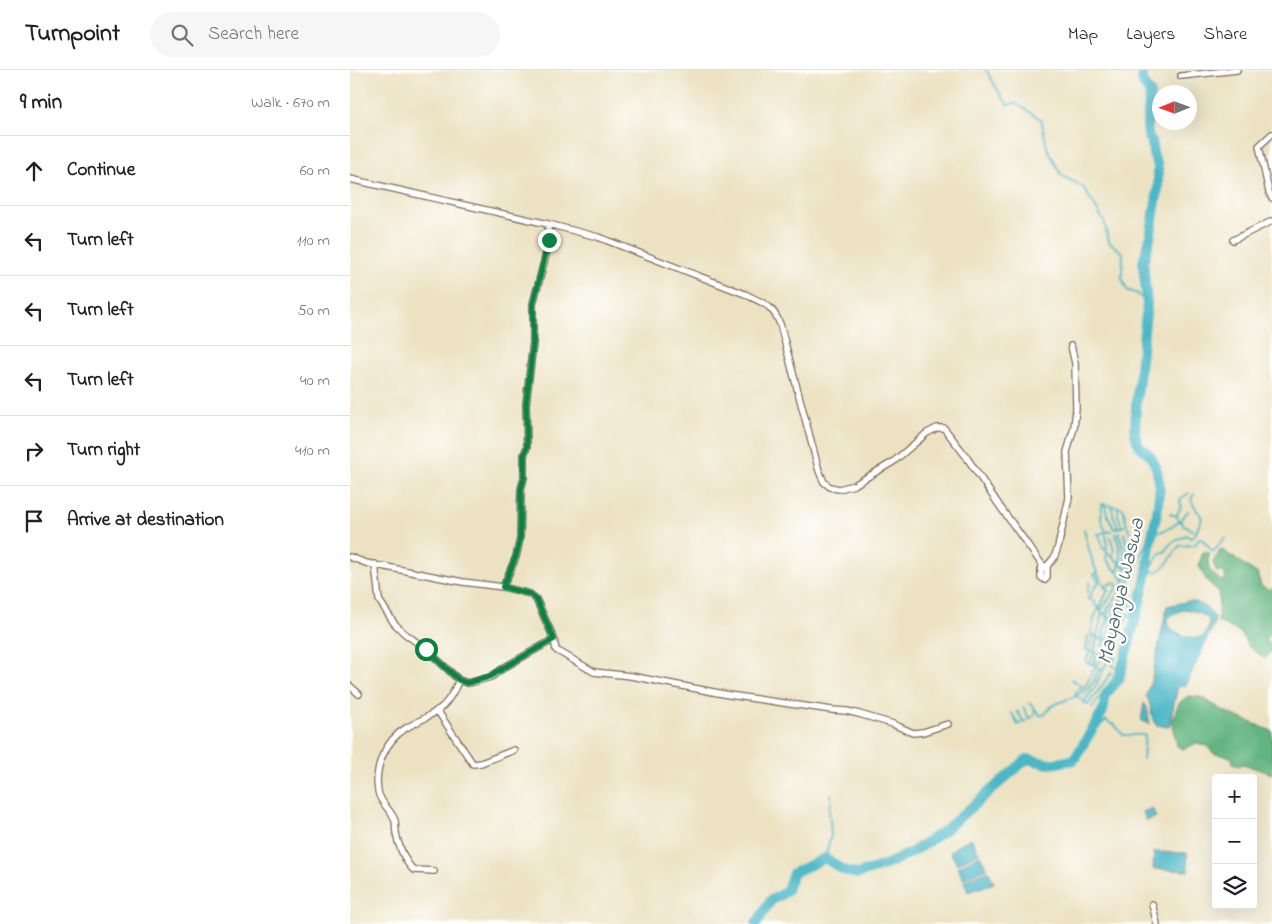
<!DOCTYPE html>
<html lang="en">
<head>
<meta charset="utf-8">
<style>
  :root { --surface:#fff; --page:#f6f6f6; --text:#202124; --muted:#757577; --line:#e0e0e0 }
  body { margin:0; font-family:"Indie Flower",sans-serif; background:var(--page); color:var(--text) }
  .controls { position:absolute; right:15px; bottom:15px; display:grid; overflow:hidden; border-radius:5px; box-shadow:0 5px 20px #0002 }
  .controls button { width:45px; height:45px; display:grid; place-items:center; padding:0; border:0; border-bottom:1px solid var(--line); background:var(--surface); color:var(--text); font:25px sans-serif }
  .compass { position:absolute; left:802px; top:15px; width:45px; height:45px; border-radius:50%; background:var(--surface); box-shadow:0 5px 20px #0002; rotate:269deg }
  .stop { position:absolute; width:15px; height:15px; margin:-11px; border:4px solid #0b8043; border-radius:50%; background:#fff }
  .stop.end { background:#0b8043; border-color:#fff; box-shadow:0 1px 5px #0008 }
  .list { margin:0; padding:0; list-style:none }
  h2 { display:flex; justify-content:space-between; align-items:center; height:65px; margin:0; padding:0 20px; font-size:21px }
  h2 small { font-size:16px; font-weight:400; color:var(--muted) }
  .list li { display:grid; grid-template-columns:32px 1fr auto; gap:15px; align-items:center; box-sizing:border-box; height:70px; padding:0 20px; border-top:1px solid var(--line) }
  .list b { display:block; font-size:19px; white-space:nowrap }
  .list em { font-size:16px; font-style:normal; color:var(--muted) }
  .icon { flex:none; width:28px; height:28px; fill:none; stroke:currentColor; stroke-width:2; stroke-linecap:round; stroke-linejoin:round }
  .map { position:relative; flex:none; width:922px; height:854px; overflow:hidden }
  header { display:flex; align-items:center; gap:30px; box-sizing:border-box; height:70px; padding:0 25px; background:var(--surface); border-bottom:1px solid var(--line) }
  header strong { font-size:24px }
  nav { display:flex; gap:28px; margin-inline-start:auto; font-size:18px }
  .search { width:350px; height:45px; background:var(--page); display:flex; align-items:center; gap:12px; box-sizing:border-box; padding:0 18px; border-radius:28px; color:var(--muted); font-size:19px }
  main { display:flex }
  aside { flex:1; background:var(--surface) }
  .map>svg:first-child { display:block }
</style>
</head>
<body>
<header>
<strong>Turnpoint</strong>
<div class="search"><svg class="icon" aria-label="search" viewBox="0 0 24 24"><circle cx="10" cy="10" r="6"/><path d="M15 15l6 6"/></svg>Search here</div>
<nav><a>Map</a><a>Layers</a><a>Share</a></nav>
</header>
<main>
<aside>
<h2>9 min<small>Walk · 670 m</small></h2>
<ul class="list">
<li><svg class="icon" aria-label="ahead" viewBox="0 0 24 24"><path d="M12 20V5M6 11l6-6 6 6"/></svg><div><b>Continue</b></div><em>60 m</em></li>
<li><svg class="icon" aria-label="left" viewBox="0 0 24 24"><path d="M17 20v-9H6M10 6l-5 5 5 5"/></svg><div><b>Turn left</b></div><em>110 m</em></li>
<li><svg class="icon" aria-label="left" viewBox="0 0 24 24"><path d="M17 20v-9H6M10 6l-5 5 5 5"/></svg><div><b>Turn left</b></div><em>50 m</em></li>
<li><svg class="icon" aria-label="left" viewBox="0 0 24 24"><path d="M17 20v-9H6M10 6l-5 5 5 5"/></svg><div><b>Turn left</b></div><em>40 m</em></li>
<li><svg class="icon" aria-label="right" viewBox="0 0 24 24"><path d="M7 20v-9h11M14 6l5 5-5 5"/></svg><div><b>Turn right</b></div><em>410 m</em></li>
<li><svg class="icon" aria-label="arrive" viewBox="0 0 24 24"><path d="M6 21V4h12l-3 4 3 4H6"/></svg><div><b>Arrive at destination</b></div></li>
</ul>
</aside>
<div class="map">
<svg width="922" height="854" viewBox="0 0 922 854">
  <rect width="100%" height="100%" fill="#fff"/>
  <filter id="ink" filterUnits="userSpaceOnUse"><feTurbulence type="fractalNoise" baseFrequency=".02" numOctaves="2"/><feDisplacementMap in="SourceGraphic" scale="10" xChannelSelector="R" yChannelSelector="G"/><feConvolveMatrix kernelMatrix="1 2 1 2 8 2 1 2 1" color-interpolation-filters="sRGB"/></filter>
  <filter id="wash" filterUnits="userSpaceOnUse"><feTurbulence type="fractalNoise" baseFrequency=".0096" numOctaves="4" result="noise"/><feDisplacementMap in="SourceGraphic" scale="20" xChannelSelector="R" yChannelSelector="G"/><feGaussianBlur stdDeviation="1.12" result="paint"/><feColorMatrix in="noise" values="0 0 0 0 0 0 0 0 0 0 0 0 0 0 0 0 0 1.4 0 .05"/><feComposite in="paint" operator="in"/></filter>
  <g filter="url(#wash)">
    <rect width="100%" height="100%" fill="#ece2c2"/>
    <path fill="#62b480" stroke="#4e6f4f" d="M871,479L908,504L911,516L919,520L922,518V565H919L915,570L922,575V580L915,589L898,576L890,562L868,552L869,522L856,510L849,495L853,482L860,483L858,490L859,499L871,511L876,509L874,502H867L863,492Z
      M838,626L851,627L876,642L922,661V704L893,694L890,696L883,693L882,688C872,682 866,689 857,676L847,673L833,679L827,676L822,650L829,633Z"/>
    <path fill="#4bb7c6" stroke="#437072" fill-rule="evenodd" d="M840,531C852,533 857,538 865,548L864,553L836,615L828,616L819,657L806,655C799,647 803,635 796,626L802,608L816,540L817,536ZM835,539L847,542L859,549L858,559L853,567C838,569 829,565 818,556V549L823,544Z
      M794,633L797,637L800,654L791,651Z
      M802,738L806,747L796,751L793,742Z
      M621,768L629,783L607,794L600,782L608,775Z
      M804,782L837,783L838,801L803,799Z
      M630,785L637,798L613,809L608,797Z
      M638,800L644,813L618,822L614,811Z"/>
    <g fill="none" stroke-linecap="round" stroke-linejoin="round">
      <path stroke="#4bb7c6" stroke-width="2" d="M636,0L652,27L658,35L665,33L691,49L697,77L711,105L733,117L754,151L759,172L773,183L772,208L777,220L788,224L797,234
        M755,435L757,444L764,459L774,456
        M762,436L763,444L768,458
        M768,437V445L772,457
        M827,445L831,436L830,429L839,423
        M830,450L833,455L837,456L843,461
        M830,451L838,441
        M734,459C738,478 745,506 758,520L749,539L771,560
        M761,461L748,464L751,469L752,477L774,497L778,499
        M756,462L751,449L752,434L773,438L777,456L785,476L783,492L770,521L772,533L778,545L786,547
        M769,462L775,485V498
        M766,463C768,476 775,489 767,502
        M774,463L781,492
        M802,465L822,457L829,451L827,446L820,444
        M760,466L764,480L762,487
        M756,480L757,475L756,465
        M757,482L756,489L774,510
        M783,501L796,474H800
        M797,502H799L809,484L816,481C818,471 829,471 836,465L840,468L845,465L852,448C847,439 844,439 841,429L844,424
        M782,504L777,516V531L782,536V546
        M740,512L738,519V529L745,531V534L749,539L745,545L741,564L768,576
        M755,518L759,514L767,512V516
        M795,519L802,501L807,502L816,495L829,476L845,475L849,468L853,470L863,482L875,468
        M740,529L744,518L749,512L744,504L748,502
        M751,540L766,519V516
        M756,544L758,538L770,523
        M758,546L763,537L772,530
        M761,548L770,536
        M761,550L772,540
        M765,553L767,548L774,544
        M738,566L736,580H740
        M757,571L761,554
        M763,573L767,556
        M740,580L743,565
        M744,583L752,542
        M740,593L743,584
        M744,594L746,586
        M747,596L736,592L740,580L752,586
        M721,609L732,616L726,621V626L730,629L744,611L750,597L753,600L758,590H760L761,587L765,589
        M730,629L734,632L745,617L753,600
        M734,632L738,635L761,603L765,606L767,598L762,595C768,579 767,558 778,545
        M680,633L690,645H694L703,635L726,626L733,620L752,586L754,560L759,547
        M673,637L679,648
        M742,638L765,606
        M667,641L673,651
        M662,643L668,655L684,646L685,638
        M743,659L748,658L756,650L761,654H764L773,665H795L793,689
        M475,788L481,765L479,739L481,734V724"/>
      <path stroke="#4bb7c6" stroke-width="10" d="M406,854L421,830L431,825L437,820L443,803L475,788L493,800L507,804L538,794L564,781L595,760L677,689L699,694L724,690L753,641L756,624L769,609L790,533L797,502L800,474L807,443L810,416L806,397L800,385L789,376L785,364L786,336L797,234L793,192L800,168L808,119V96L803,84L802,72L798,66L797,54L799,47L798,46L800,22C792,16 792,9 792,0"/>
    </g>
  </g>
  <g filter="url(#ink)">
    <g fill="none" stroke-linecap="round" stroke-linejoin="round">
      <defs>
        <path id="minor" d="M831,6L887,0
          M922,64L909,76L919,122L922,128
          M0,109L198,154V177L183,234V273L176,334L177,377L174,385V408L171,419L170,469L166,487L153,517
          M198,154L248,167L395,224C414,234 421,233 430,254L469,401L474,412L480,417L489,419L504,415L543,392L577,363L587,358H594L615,385L651,438L693,496
          M883,170L922,151
          M0,487L16,493L113,512L153,517L180,524L186,529L204,569L206,580L244,602L281,606L379,625L482,640L497,641L509,644L543,654L563,663L573,662L598,654
          M25,494L29,530L44,553L54,563L76,579L109,610L117,613L123,612L141,607L155,597L204,569
          M693,496H697V507L695,510L691,507V499Z
          M697,496L704,488L708,477L719,428L717,382L724,358L726,338L725,293L721,276
          M0,616L9,624
          M87,640L123,694L131,693L164,680
          M84,801L64,800C56,795 47,772 46,762C45,758 46,755 45,751C42,740 30,734 28,721C24,697 35,671 56,658C68,651 82,646 93,636C100,629 105,619 109,610
          M802,834L807,854"/>
      </defs>
      <use href="#minor" stroke="#796a57" stroke-width="8"/>
      <use href="#minor" stroke="#fff" stroke-width="5.5"/>
    </g>
  </g>
  <g fill="none" stroke-linecap="round" stroke-linejoin="round" filter="url(#ink)">
    <path stroke="#0b8043" stroke-width="6" d="M76,579L109,610L117,613L141,606L155,597L204,569L186,529L180,524L153,517L166,486L170,469L171,419L174,408V385L177,377L176,334L183,273V234L199,170"/>
  </g>
  <g text-anchor="middle" stroke-width="4.5" stroke-linejoin="round" paint-order="stroke">
    <g font-size="21" font-style="italic" fill="#416261" stroke="#fff">
      <text transform="translate(770 521) rotate(-77)" y="7">Mayanya Waswa</text>
    </g>
  </g>
</svg>
<div class="controls">
<button>+</button>
<button>−</button>
<button><svg class="icon" aria-label="layers" viewBox="0 0 24 24"><path d="M12 4l9 5-9 5-9-5zM3 14l9 5 9-5"/></svg></button>
</div>
<svg class="compass" viewBox="-18 -18 36 36"><path d="M0-13l5 13h-10z" fill="#e53935"/><path d="M0 13l5-13h-10z" fill="#757577"/></svg>
<div class="stop" style="left:76px;top:579px"></div>
<div class="stop end" style="left:199px;top:170px"></div>
</div>
</main>
</body>
</html>
